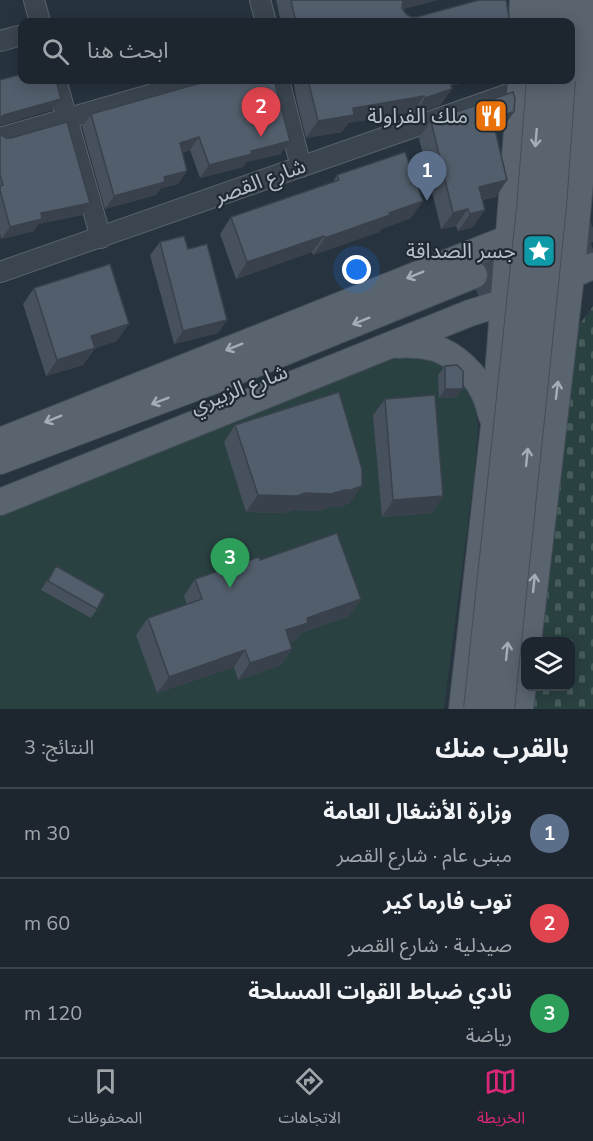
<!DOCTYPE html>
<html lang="ar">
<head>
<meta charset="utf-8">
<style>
  :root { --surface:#1d262f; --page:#2a323b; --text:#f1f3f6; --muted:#a0a5aa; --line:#3b434b; --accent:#db2777 }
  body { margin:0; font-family:"Nunito Sans","Noto Sans Arabic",sans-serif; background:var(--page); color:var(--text); direction:rtl }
  .controls { position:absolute; right:18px; bottom:18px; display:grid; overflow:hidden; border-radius:12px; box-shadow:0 3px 15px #0003 }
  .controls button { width:54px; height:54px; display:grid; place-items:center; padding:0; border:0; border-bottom:2px solid var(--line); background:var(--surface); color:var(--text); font:30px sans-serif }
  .you { position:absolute; left:357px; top:270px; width:21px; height:21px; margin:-15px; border:4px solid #fff; border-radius:50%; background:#1a73e8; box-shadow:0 0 0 9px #1a73e833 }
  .badge { display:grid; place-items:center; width:39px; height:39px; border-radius:50%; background:var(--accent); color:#fff; font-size:20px; font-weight:700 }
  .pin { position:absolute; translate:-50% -50px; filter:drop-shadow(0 2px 3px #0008) }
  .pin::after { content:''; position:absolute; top:32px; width:21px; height:18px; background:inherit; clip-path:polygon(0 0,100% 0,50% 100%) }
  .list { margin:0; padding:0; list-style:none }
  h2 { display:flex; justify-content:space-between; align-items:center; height:78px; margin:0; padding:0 24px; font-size:26px }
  h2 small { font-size:20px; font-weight:400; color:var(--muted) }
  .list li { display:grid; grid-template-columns:39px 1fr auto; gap:18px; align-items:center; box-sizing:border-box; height:90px; padding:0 24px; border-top:2px solid var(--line) }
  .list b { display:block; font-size:22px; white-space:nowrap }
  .list p { margin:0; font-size:20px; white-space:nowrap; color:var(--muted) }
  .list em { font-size:20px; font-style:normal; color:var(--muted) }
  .icon { flex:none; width:33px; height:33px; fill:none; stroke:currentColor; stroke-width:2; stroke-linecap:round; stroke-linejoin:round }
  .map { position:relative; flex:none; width:593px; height:709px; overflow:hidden; direction:ltr }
  .search { position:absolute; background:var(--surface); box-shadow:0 3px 15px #0003; left:18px; right:18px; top:18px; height:66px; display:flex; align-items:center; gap:15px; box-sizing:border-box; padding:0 21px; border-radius:12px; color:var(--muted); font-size:22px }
  .sheet { height:348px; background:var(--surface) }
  nav { display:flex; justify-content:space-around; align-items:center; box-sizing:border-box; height:84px; border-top:2px solid var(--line); background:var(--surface); font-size:16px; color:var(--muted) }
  nav a { display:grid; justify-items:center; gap:3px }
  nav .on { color:var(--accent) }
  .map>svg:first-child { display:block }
</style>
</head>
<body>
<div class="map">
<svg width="593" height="709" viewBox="0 0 593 709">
  <defs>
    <pattern id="cemetery-stones" width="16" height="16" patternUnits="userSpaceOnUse" patternTransform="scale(1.5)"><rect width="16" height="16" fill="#2a4141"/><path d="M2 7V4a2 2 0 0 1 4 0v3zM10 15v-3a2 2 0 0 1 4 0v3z" fill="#475b5b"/></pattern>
  </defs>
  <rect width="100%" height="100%" fill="#27333f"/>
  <path fill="url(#cemetery-stones)" d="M593,306V709H527L529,687L570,686V642L533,641L574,332Z"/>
  <path fill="#2a4141" d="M415,351L442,357L475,394L478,429L474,477L444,709H0V513L355,371Z"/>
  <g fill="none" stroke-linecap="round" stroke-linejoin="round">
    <path stroke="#3d4854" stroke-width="26" stroke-dasharray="26 13" stroke-linecap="butt" d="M474,275L593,228
      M478,295L593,249"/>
    <defs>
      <path id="minor" d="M34,0L40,22
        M260,0L266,22
        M0,41L22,35
        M56,80L101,238
        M279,80L301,167
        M0,138L201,80
        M0,272L520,90"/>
      <path id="major" d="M522,22L523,0
        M545,22L547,0
        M566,22L567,0
        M398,345C410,344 423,345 435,348C456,355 476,375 485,395C488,402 490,410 492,417
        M0,441L509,238L545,222
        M0,461L218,379L474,275
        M0,502L470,313L505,302L593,266
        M528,642L571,276L585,132L589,0
        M462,709L494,426L521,80
        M520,709L526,662"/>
    </defs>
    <use href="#minor" stroke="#59636c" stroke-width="22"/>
    <use href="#major" stroke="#444e58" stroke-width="28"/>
    <use href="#minor" stroke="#3b454f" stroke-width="20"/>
    <use href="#major" stroke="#59646f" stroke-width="26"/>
    <defs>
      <path id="major-bridge" d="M477,709L530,209L540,80
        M501,709L553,206L562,80"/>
    </defs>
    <use href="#major-bridge" stroke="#444e58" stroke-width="28" stroke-linecap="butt"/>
    <use href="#major-bridge" stroke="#59646f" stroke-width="26"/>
  </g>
  <path fill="#47515d" d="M276,0H437L403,9L406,14L411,17L510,22H281Z
    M293,80H486L451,85L452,89L440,105L413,115V112L348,123L342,132L306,138L297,102Z
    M91,114L281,154L246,162L243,167L200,178L190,150L182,153L187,171L178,184L161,188L156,195L105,209L82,127Z
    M431,121L502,129L495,130L496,197L482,200L473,227L458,231L456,226L441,229L419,138Z
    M0,134L90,203L82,215L38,224L34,231L1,239L0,234Z
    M337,175L411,218L381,229L379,232L313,255L312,252L236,279L220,234L231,217L333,182Z
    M160,242L188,249L227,320L218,333L174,344L150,255Z
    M34,288L117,341L95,348L83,365L46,376L23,304Z
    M445,366L456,398H439L438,375Z
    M385,399L432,513L382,517L373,415Z
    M235,425L350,503L339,507L333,506L320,511L293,510L285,513L246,512L224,442Z
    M260,560L361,599L349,616L301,633L296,640L290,642L292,649L281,665L238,680L234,667L157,693L136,635L148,618L187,605L184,596L195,579Z
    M56,566L97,609L91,618L41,590Z"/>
  <path fill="#39424c" d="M403,0H437L399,10Z
    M443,80H486L437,88Z
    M452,89L440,105L413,115L425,98Z
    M424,96L413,112L348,123L342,132L306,138L318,121L353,108Z
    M61,99L52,110L0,126V118L4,115Z
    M514,112L502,129L481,134L492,117Z
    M199,137L190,150L171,156L180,143Z
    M290,141L281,154L246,162L243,167L200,178L209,165L251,151Z
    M187,171L178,184L161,188L156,195L105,209L114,196L164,177Z
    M507,180L496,197L467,203L479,187Z
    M423,201L411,218L381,229L379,232L313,255L325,238L389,213Z
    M90,203L82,215L38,224L34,231L1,239L10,227L41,213Z
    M468,209L456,226L441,229L453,213Z
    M485,210L473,227L458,231L470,214Z
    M324,236L312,252L236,279L247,262Z
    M227,320L218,333L174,344L183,331Z
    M129,324L117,341L79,353L91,336Z
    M95,348L83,365L46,376L57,360Z
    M445,389H463L456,398H439Z
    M362,486L350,503L339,507L333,506L320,511L293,510L285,513L246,512L258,495L305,493L345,490Z
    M443,496L432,513L382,517L393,500Z
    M361,599L349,616L301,633L296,640L274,647L286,630L307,618Z
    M292,649L281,665L238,680L250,663Z
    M245,650L234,667L157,693L169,677Z"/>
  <path fill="#525e6c" stroke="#39424c" stroke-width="1.5" d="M291,0H403L402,8L406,14L411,17H417L479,0H506L510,22H298V21L296,22Z
    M22,74V80H56L61,99L4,115L0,118V80Z
    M211,80H274L290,141L251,151L252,154L209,165L199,137L180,143L187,171L164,177L165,182L114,196L91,114Z
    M308,80H450L452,89L425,98L424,96L353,108L354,115L318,121Z
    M513,92L515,98L514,112L492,117L507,180L479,187L485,210L470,214L468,209L453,213L431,121Z
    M67,122L90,203L41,213L42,219L10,227L0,190V186L3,185L0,175V134L6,138H11Z
    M405,152L423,201L389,213L390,215L325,238L324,236L247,262L231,217L339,180L337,175Z
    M184,236L188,249L207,244L227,320L183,331L160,242Z
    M110,264L129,324L91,336L95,348L57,360L34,288Z
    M457,365L463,371V389H445V366Z
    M339,392L362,469V486L351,490H345L331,494L305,493L297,496L258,495L235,425Z
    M435,395L443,496L393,500L385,399Z
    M337,533L361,599L307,618L308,623L286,630L292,649L250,663L245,650L169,677L148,618L202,599L195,579L259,557L260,560Z
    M56,566L105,594L97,609L48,581Z"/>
  <defs><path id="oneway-shaft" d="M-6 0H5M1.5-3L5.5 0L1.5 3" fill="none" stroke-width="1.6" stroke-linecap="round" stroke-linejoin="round" transform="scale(1.5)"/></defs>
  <g stroke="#a4aeb7">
    <use href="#oneway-shaft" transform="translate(536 138) rotate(95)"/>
    <use href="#oneway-shaft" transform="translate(415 275) rotate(158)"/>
    <use href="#oneway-shaft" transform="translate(361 321) rotate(158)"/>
    <use href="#oneway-shaft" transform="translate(234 347) rotate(158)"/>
    <use href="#oneway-shaft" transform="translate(557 390) rotate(-83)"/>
    <use href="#oneway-shaft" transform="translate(160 401) rotate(159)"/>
    <use href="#oneway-shaft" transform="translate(53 419) rotate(158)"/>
    <use href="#oneway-shaft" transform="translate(527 457) rotate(-84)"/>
    <use href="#oneway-shaft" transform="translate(534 583) rotate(-84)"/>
    <use href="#oneway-shaft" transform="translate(507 651) rotate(-84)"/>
  </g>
  <defs>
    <symbol id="restaurant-square" viewBox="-11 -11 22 22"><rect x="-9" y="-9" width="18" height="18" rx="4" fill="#e8710a" stroke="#202a34"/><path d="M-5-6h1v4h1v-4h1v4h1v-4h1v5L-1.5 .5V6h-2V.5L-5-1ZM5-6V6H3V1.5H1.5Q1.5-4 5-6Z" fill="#fff"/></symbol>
    <symbol id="sight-square" viewBox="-11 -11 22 22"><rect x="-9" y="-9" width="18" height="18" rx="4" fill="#0f9aa8" stroke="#202a34"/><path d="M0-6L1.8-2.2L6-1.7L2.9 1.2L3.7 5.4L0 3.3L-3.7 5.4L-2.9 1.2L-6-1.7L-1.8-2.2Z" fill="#fff"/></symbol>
  </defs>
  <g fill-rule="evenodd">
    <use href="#restaurant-square" x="472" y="97" width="38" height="38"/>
    <use href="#sight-square" x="520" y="232" width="38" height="38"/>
  </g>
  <g text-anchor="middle" stroke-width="4.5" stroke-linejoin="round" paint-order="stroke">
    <g font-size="21" fill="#b7c0c9" stroke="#202a34" text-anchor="end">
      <text x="468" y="123">ملك الفراولة</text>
      <text x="516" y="258">جسر الصداقة</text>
    </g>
    <g font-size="21" fill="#b7c0c9" stroke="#202a34">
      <text transform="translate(260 181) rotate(-20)" y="7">شارع القصر</text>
      <text transform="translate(239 389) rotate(-21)" y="7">شارع الزبيري</text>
    </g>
  </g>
</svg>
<div class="controls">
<button><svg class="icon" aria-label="layers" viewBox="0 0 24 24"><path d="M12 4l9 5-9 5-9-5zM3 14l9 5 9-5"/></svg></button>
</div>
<div class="you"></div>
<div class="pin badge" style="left:427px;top:201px;background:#5c6f8a">1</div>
<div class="pin badge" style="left:261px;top:137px;background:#e0444e">2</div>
<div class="pin badge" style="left:230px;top:588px;background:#2e9e5b">3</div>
<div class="search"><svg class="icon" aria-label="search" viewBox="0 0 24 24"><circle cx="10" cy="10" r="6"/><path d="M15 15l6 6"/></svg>ابحث هنا</div>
</div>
<section class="sheet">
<h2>بالقرب منك<small>النتائج: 3</small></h2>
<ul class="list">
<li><span class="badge" style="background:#5c6f8a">1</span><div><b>وزارة الأشغال العامة</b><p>مبنى عام · شارع القصر</p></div><em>30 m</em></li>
<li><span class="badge" style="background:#e0444e">2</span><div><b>توب فارما كير</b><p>صيدلية · شارع القصر</p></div><em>60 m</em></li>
<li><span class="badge" style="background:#2e9e5b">3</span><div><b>نادي ضباط القوات المسلحة</b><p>رياضة</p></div><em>120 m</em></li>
</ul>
</section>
<nav>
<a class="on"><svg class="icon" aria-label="map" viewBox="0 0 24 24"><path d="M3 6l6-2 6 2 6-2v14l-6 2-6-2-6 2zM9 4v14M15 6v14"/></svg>الخريطة</a>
<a><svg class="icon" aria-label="directions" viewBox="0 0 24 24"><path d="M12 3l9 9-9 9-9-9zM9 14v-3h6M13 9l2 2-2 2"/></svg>الاتجاهات</a>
<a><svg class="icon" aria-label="saved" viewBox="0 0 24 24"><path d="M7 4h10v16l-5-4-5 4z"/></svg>المحفوظات</a>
</nav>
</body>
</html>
